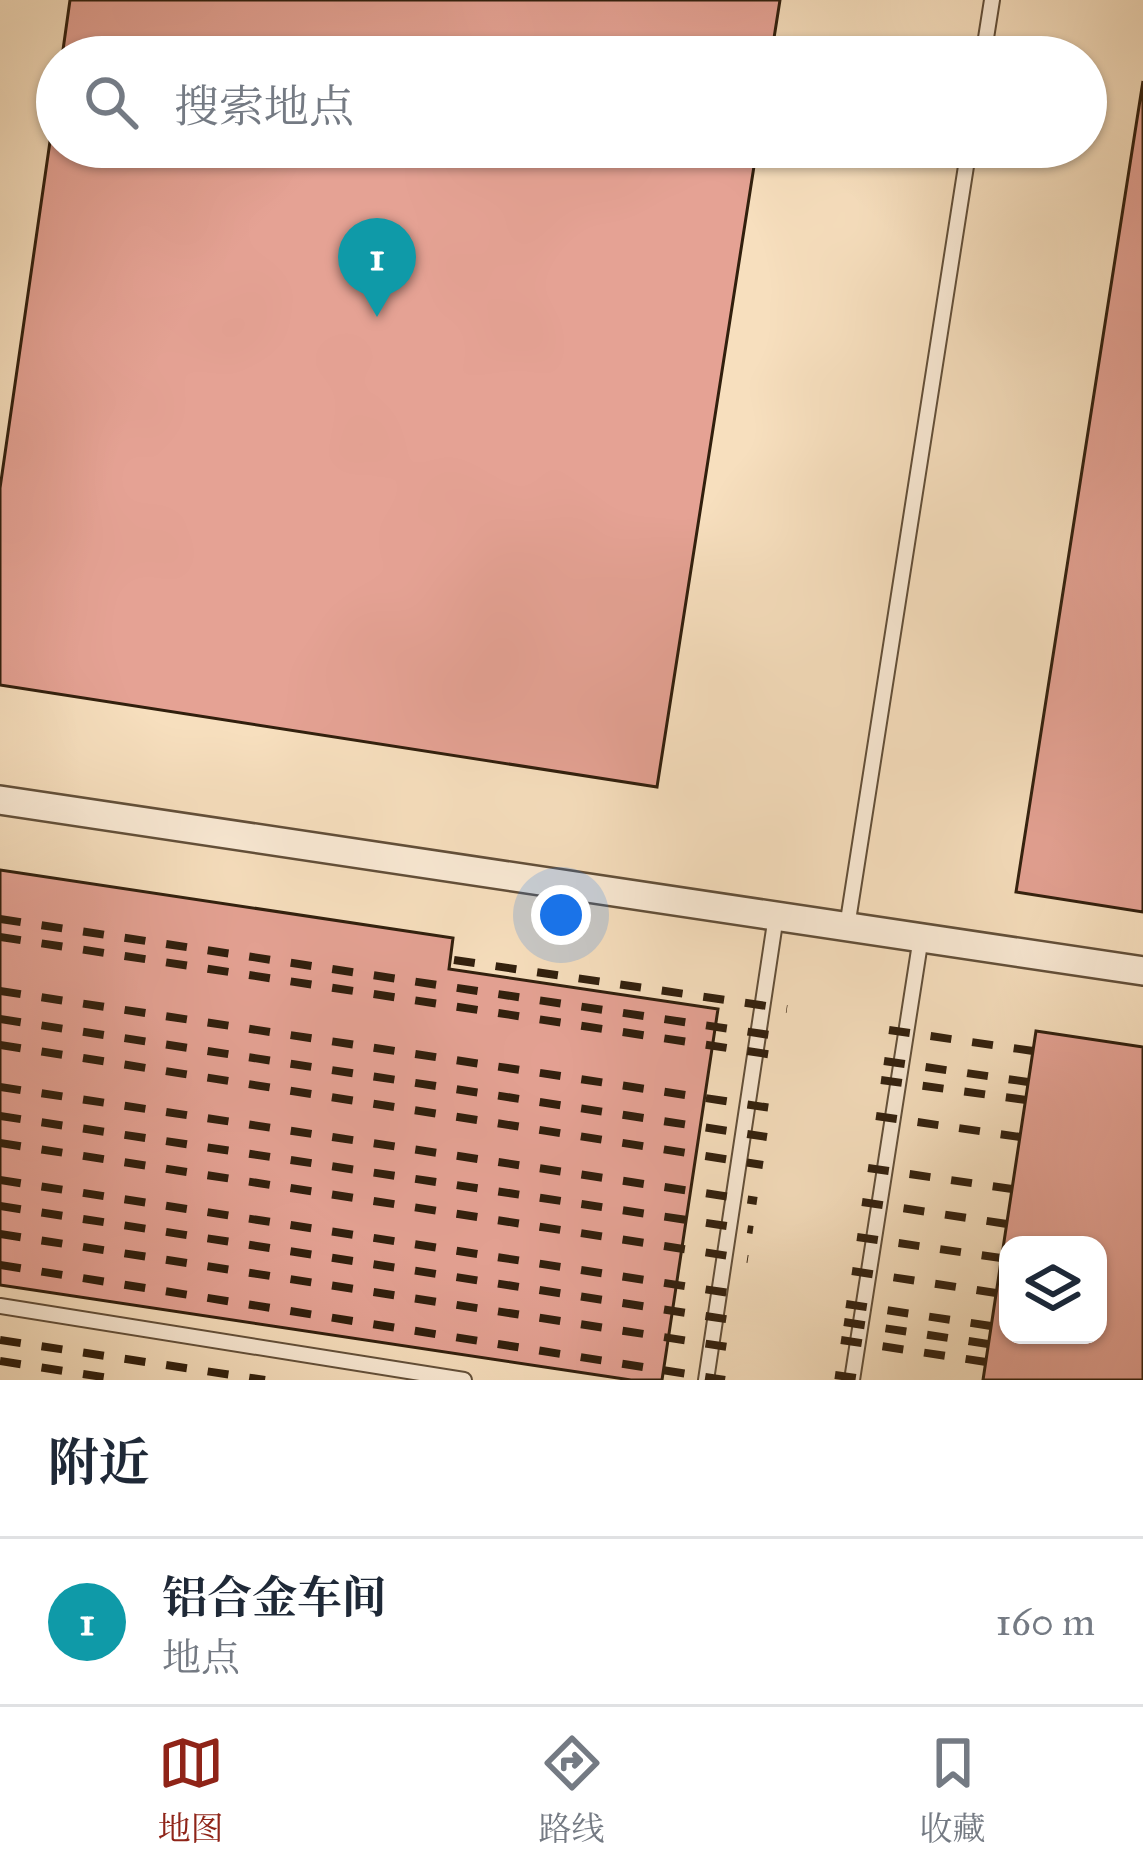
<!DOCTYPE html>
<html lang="zh">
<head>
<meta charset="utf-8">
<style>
  :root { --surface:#fff; --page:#f6f6f7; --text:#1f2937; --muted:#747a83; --line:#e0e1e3; --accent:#8f2418 }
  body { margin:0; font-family:"IM FELL Great Primer","Noto Serif SC",serif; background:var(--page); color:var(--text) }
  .controls { position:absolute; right:36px; bottom:36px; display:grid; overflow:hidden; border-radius:24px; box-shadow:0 3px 9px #0004 }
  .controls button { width:108px; height:108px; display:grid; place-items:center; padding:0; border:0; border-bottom:3px solid var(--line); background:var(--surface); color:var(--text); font:60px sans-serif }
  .you { position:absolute; left:561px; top:915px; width:42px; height:42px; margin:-30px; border:9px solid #fff; border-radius:50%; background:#1a73e8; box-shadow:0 0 0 18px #1a73e833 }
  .badge { display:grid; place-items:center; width:78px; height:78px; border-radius:50%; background:var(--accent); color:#fff; font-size:39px; font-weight:700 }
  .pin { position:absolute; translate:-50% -99px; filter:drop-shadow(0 3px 6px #0008) }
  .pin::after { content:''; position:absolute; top:63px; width:42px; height:36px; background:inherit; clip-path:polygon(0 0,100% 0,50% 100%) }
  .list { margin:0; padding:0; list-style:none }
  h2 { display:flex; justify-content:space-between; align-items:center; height:156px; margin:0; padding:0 48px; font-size:51px }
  h2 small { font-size:39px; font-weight:400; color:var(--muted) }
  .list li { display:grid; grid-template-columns:78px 1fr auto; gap:36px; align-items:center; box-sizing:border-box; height:168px; padding:0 48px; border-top:3px solid var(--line) }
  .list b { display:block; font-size:45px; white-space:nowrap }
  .list p { margin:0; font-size:39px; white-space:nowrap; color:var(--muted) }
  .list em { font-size:39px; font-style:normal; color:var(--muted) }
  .icon { flex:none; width:66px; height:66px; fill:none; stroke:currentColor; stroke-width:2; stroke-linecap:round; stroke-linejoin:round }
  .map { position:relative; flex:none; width:1143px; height:1380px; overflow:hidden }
  .search { position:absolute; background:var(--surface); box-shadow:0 3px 9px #0004; left:36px; right:36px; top:36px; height:132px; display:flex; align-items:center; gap:30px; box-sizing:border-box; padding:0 42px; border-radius:66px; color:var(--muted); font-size:45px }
  .sheet { height:324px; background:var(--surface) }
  nav { display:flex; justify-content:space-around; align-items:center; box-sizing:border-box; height:168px; border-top:3px solid var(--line); background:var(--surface); font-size:33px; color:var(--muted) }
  nav a { display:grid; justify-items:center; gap:6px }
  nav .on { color:var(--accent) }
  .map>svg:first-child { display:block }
</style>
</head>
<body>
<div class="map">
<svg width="1143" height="1380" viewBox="0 0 1143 1380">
  <rect width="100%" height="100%" fill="#f7dfbe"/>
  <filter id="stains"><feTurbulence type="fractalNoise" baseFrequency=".00167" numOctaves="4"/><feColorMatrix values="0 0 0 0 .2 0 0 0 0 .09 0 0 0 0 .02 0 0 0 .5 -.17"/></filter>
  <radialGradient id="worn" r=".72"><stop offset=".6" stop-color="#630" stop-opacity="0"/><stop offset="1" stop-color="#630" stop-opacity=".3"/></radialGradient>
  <path fill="#e5a294" stroke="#311f0d" stroke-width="3" fill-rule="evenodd" d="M70,0H780L771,57H62Z
    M1143,81V912L1016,892Z
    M57,93V147H757L657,787L0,685V488Z
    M0,870L453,938L449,969L718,1009L662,1380H631L0,1285Z
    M1036,1031L1143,1047V1380H983ZM1008,1245H1098V1335H1008Z"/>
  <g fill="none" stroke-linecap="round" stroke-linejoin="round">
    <defs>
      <path id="lane" d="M983,57L992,0
        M847,927L969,147
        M0,1306L464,1380
        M706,1380L776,916
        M852,1380L921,937"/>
      <path id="street" d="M0,800L1143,971"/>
    </defs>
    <use href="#lane" stroke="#624f39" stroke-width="18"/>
    <use href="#street" stroke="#624f39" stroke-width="32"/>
    <use href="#lane" stroke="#faead5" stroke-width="14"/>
    <use href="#street" stroke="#faead5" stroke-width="27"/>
    <path stroke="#311f0d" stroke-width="8" stroke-dasharray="21 21" stroke-linecap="butt" d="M0,919L783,1037
      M0,937L780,1056
      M454,960L787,1009
      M0,991L771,1108
      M0,1019L767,1137
      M889,1030L1033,1051
      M0,1045L763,1165
      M884,1061L1028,1082
      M881,1080L1026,1100
      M0,1087L757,1201
      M0,1116L753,1230
      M876,1116L1020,1137
      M0,1143L748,1259
      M868,1168L1012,1189
      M0,1180L742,1295
      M862,1202L1007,1224
      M0,1206L738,1321
      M0,1234L734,1348
      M857,1237L1001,1258
      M0,1265L725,1380
      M852,1271L996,1293
      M846,1304L991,1326
      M844,1322L988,1344
      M0,1340L265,1380
      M841,1340L986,1362
      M0,1361L122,1380
      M835,1375L870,1380"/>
  </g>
  <rect width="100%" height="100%" filter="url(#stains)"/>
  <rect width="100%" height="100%" fill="url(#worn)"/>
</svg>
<div class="controls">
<button><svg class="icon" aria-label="layers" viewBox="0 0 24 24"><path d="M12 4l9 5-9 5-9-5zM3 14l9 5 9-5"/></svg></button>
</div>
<div class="you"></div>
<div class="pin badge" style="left:377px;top:317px;background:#0f9aa8">1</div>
<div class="search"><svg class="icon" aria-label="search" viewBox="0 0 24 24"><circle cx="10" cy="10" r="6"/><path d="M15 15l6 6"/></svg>搜索地点</div>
</div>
<section class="sheet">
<h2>附近<small></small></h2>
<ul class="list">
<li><span class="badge" style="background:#0f9aa8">1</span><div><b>铝合金车间</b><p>地点</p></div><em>160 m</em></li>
</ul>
</section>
<nav>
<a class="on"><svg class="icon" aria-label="map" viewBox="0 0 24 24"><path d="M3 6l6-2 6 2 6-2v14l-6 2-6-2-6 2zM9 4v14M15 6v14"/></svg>地图</a>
<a><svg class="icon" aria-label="directions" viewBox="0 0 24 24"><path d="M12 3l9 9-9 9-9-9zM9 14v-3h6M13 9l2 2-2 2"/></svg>路线</a>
<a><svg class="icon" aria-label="saved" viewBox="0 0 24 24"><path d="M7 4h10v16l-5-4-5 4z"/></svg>收藏</a>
</nav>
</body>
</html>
